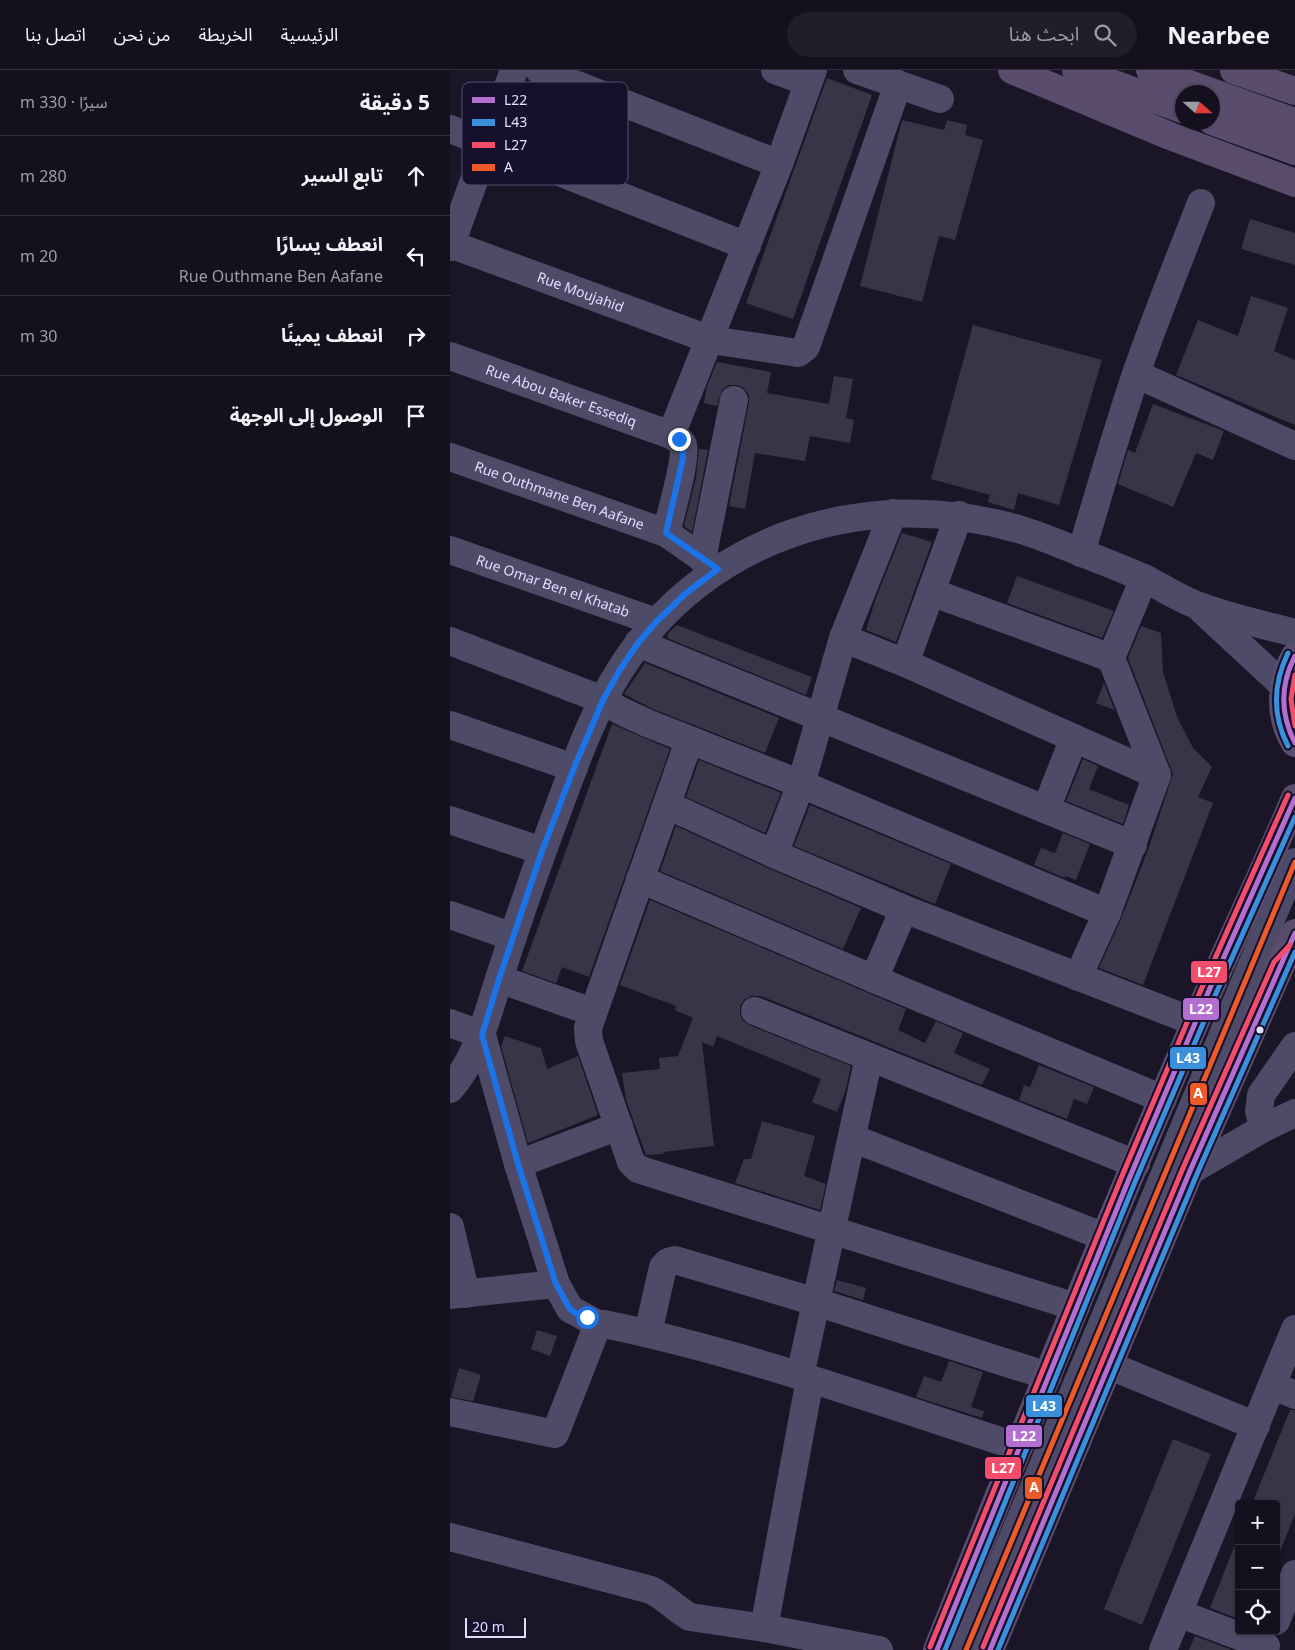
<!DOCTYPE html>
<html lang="ar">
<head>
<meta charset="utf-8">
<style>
  :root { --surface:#14101d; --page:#211e2a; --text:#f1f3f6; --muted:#9d9da4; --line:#33303b }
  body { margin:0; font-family:"Noto Sans","Noto Sans Arabic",sans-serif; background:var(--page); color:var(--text); direction:rtl }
  .controls { position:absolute; right:15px; bottom:15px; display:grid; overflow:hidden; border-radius:5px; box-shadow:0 1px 4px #0004 }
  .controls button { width:45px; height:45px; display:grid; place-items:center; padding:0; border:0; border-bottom:1px solid var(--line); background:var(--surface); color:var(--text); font:25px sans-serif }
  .compass { position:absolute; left:725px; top:15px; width:45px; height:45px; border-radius:50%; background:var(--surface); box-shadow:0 1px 4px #0004; rotate:111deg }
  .scale { position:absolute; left:15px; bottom:12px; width:61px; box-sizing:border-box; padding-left:5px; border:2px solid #e2dcff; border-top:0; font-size:14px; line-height:18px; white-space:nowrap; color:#e2dcff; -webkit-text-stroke:4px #17102d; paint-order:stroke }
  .stop { position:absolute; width:15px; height:15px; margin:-11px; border:4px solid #1a73e8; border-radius:50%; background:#fff }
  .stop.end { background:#1a73e8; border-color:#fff; box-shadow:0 1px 5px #0008 }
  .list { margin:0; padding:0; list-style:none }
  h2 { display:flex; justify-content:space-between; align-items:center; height:65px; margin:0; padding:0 20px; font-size:21px }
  h2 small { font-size:16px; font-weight:400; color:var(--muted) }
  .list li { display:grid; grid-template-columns:32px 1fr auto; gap:15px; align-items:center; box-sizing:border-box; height:80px; padding:0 20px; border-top:1px solid var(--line) }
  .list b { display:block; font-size:19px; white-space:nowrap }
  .list p { margin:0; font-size:16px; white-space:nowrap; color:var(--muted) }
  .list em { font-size:16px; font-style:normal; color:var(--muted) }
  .icon { flex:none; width:28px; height:28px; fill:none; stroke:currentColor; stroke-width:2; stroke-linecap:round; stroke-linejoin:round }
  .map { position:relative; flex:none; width:845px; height:1580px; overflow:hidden; direction:ltr }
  header { display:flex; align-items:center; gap:30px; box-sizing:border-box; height:70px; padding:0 25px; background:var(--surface); border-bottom:1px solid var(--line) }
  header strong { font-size:24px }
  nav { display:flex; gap:28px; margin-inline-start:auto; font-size:18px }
  .search { width:350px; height:45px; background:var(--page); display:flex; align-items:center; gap:12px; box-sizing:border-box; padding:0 18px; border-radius:28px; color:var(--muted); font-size:19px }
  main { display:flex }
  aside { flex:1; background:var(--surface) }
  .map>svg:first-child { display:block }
</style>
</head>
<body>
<header>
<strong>Nearbee</strong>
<div class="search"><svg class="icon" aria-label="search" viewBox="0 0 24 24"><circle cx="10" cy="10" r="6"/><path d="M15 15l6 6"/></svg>ابحث هنا</div>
<nav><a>الرئيسية</a><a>الخريطة</a><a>من نحن</a><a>اتصل بنا</a></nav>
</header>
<main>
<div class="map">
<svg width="845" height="1580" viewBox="0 0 845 1580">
  <rect width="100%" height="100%" fill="#1a1627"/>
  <path fill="#393548" d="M377,8L422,25L343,249L296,233Z
    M452,50L494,60L497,50L517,55L515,65L533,70L505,170L489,166L472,232L410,216Z
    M800,149L845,163V195L791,179Z
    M801,226L838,238L824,281L845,290V355L726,305L748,250L788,266Z
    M523,255L652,290L609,435L568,423L564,440L538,432L540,425L481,409Z
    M267,292L321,302L317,323L379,334L384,306L403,309L396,348L404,350L400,373L360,366L355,391L305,383L295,439L279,436L299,333V325L294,318L288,315H279L272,320L267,336L254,333L257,316Z
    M703,334L774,361L763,390L746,383L723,437L668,414L678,380L685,383Z
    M249,379L258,380L242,462L234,456L246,408Z
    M452,463L482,472L446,572L416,560L426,528Z
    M567,506L664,541L652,568L557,533Z
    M227,555L362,607L356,625L217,568L219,562Z
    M691,556L711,563L713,602L727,647L743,678L762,697L748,727L763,733L693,915L649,898L671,849L698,780L723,704L678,588Z
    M195,593L329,648L315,683L203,639L174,624Z
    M654,613L664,639V640L646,633Z
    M162,654L220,679L139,907L112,897L106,913L72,901Z
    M633,689L648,696L639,719L679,735L673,754L616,731Z
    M249,690L331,723L315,763L236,727Z
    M360,735L501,794L485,834L344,776Z
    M226,756L318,798L411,838L393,879L210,801Z
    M613,763L640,774L626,810L616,806L615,808L584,795L591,778L605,783Z
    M200,830L456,939L448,960L475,973L486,951L513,963L504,983L540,999L532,1015L311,926H302L295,929L290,936V944L292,950L299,955L401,996L395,1023L387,1042L362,1032L371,1009L267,966L263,977L252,972L264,1076L213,1082L214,1084L196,1085L176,1030L172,1003L210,999L209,988L228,986L243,948L225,940L226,936L170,915Z
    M55,966L91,978L97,999L128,986L148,1045L78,1073L51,976Z
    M589,995L644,1017L637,1034L624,1029L617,1049L569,1030L574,1015L580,1017Z
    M312,1051L365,1066L354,1106L376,1114L370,1140L285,1113L294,1089H301Z
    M387,1210L416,1218L413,1230L384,1221Z
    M87,1260L107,1266L100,1286L81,1279Z
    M499,1291L533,1302L521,1337L534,1341L532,1348L466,1327L474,1306L491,1312Z
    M9,1298L31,1305L23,1331L1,1327Z
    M840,1340H845V1444L827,1489L826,1434H802Z
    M723,1369L761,1384L692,1555L654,1539Z
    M788,1467L789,1468V1549L760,1538Z
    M745,1566L782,1580H739Z"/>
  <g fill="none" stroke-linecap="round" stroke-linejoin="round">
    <g stroke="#4e4b68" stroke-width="28">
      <path d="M89,0L329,94"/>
      <path d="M325,0L358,12"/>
      <path d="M407,0L490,29"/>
      <path d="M0,59L297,176"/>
      <path id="s1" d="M0,174L261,270L348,283L356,277L448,14"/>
      <path d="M0,177L64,0"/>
      <path id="s2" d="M0,286L221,365C226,368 231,370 233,375C237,388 220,447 216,463"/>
      <path d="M686,304L845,376"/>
      <path d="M221,365L329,94L363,0"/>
      <path id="s3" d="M0,387L216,463L268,499"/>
      <path id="s4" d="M0,480L206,552"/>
      <path d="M631,483C649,423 666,363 686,304C706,246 729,190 751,133"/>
      <path d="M252,489L284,330"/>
      <path d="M481,522L661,588"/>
      <path d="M752,540L834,616"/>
      <path d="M393,568L455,593L707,705"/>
      <path d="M0,571L153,630L169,640L197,653L351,714L657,843"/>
      <path d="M188,573L683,775"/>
      <path d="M455,593L509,445"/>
      <path d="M0,655L124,698"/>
      <path d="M239,671L138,958L139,971L181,1092L188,1099L194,1101L626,1237"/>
      <path d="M217,735L324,784L454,839L745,952"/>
      <path d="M596,739L624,668"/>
      <path d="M0,750L92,781"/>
      <path d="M324,784L351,714L393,568L443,443"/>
      <path d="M190,809L424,909L713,1029"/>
      <path d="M0,845L63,867"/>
      <path d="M628,907L657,843L707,705L661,588L694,508"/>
      <path d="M49,909L142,942"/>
      <path d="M424,909L454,839"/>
      <path d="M305,941L686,1094"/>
      <path d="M0,953L32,965"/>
      <path d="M32,965L68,1094L106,1214L120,1239L148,1254H154C295,1283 432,1333 569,1377"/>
      <path d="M0,1019C28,987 36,948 49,909C65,859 82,810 100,761C120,708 140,647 170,600C255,465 418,415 568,459C587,464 606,473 625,480C649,490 674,499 698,510C715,519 733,531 752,537C782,548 814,555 845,563"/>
      <path d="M814,1058L809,1041L811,1025L845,976"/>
      <path d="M402,1068L655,1167"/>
      <path d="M68,1094L169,1056"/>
      <path d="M740,1101L814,1058L845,1043"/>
      <path d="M0,1157L16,1224"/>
      <path d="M0,1225L106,1214"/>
      <path d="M198,1263L213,1197L218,1192L225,1190L366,1232L598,1306"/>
      <path d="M658,1295L806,1356"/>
      <path d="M350,1306L419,987"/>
      <path d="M822,1315L845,1325"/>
      <path d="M0,1342L105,1364L148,1254"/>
      <path d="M0,1467L201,1520C215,1527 226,1539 240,1547L314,1558L429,1580"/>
      <path d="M728,1543L816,1576"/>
      <path d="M826,1551L845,1504"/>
      <path d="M314,1558L360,1309"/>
      <path d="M516,1580L845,792"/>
      <path d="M713,1580L845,1259"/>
    </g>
    <path stroke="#594c6c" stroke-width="28" d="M562,0L720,66L845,113
      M626,0L732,39
      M700,0L845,52
      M784,0L845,21
      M762,51L845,81
      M845,586C830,612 828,646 845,673
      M487,1580C571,1370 655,1161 745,953C777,878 813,804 845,728
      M540,1580L740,1101L845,863"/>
    <defs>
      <path id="bus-1" d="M845,586C830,615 830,644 845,673
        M487,1580L679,1109L757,925L845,728
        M540,1580L740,1101L845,863"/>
      <path id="bus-2" d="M838,583C823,614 822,645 838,676
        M495,1580L685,1112L764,928L845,747
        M548,1580L747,1104L845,882"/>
      <path id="bus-3" d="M845,605L841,629L845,656
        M480,1577L672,1106L750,922L838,725
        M533,1577L733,1098L824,892L840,875"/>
      <path id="bus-4" d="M516,1580L845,792"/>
    </defs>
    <use href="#bus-1" stroke="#17102d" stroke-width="9"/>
    <use href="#bus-2" stroke="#17102d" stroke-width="9"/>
    <use href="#bus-3" stroke="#17102d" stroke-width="9"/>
    <use href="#bus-4" stroke="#17102d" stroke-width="9"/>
    <use href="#bus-1" stroke="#b36fd0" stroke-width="5"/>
    <use href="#bus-2" stroke="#3a90db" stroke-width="5"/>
    <use href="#bus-3" stroke="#f44d6c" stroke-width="5"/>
    <use href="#bus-4" stroke="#ec5a28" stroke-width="5"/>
  </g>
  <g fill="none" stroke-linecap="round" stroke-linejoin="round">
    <path stroke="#1a73e8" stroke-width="6" d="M137,1247L127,1244L120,1239L106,1214L68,1094L32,965L49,909L92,781L124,698L153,630L169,601L188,573L206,552L235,524L268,499L216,463L233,388L232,373L229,369"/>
  </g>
  <circle fill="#e2dcff" stroke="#17102d" stroke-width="2" cx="810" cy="960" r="4.5"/>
  <g text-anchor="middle" stroke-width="4" stroke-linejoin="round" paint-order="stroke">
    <g font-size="14" fill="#e2dcff" stroke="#17102d">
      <text dy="5" stroke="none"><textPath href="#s1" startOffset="139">Rue Moujahid</textPath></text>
      <text dy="5" stroke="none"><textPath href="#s2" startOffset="118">Rue Abou Baker Essediq</textPath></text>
      <text dy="5" stroke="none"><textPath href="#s3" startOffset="116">Rue Outhmane Ben Aafane</textPath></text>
      <text dy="5" stroke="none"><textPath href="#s4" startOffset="109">Rue Omar Ben el Khatab</textPath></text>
    </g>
  </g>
  <rect x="12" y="12" width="166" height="103" rx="8" fill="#17102d" stroke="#544d6c" stroke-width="1"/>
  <rect x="22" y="27" width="23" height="6" fill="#b36fd0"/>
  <rect x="22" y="49" width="23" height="7" fill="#3a90db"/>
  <rect x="22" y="72" width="23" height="6" fill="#f44d6c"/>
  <rect x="22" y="94" width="23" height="7" fill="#ec5a28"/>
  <g font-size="14" fill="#e2dcff">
    <text x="54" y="35">L22</text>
    <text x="54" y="57">L43</text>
    <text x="54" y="80">L27</text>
    <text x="54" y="102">A</text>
  </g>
  <g stroke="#17102d" stroke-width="2">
    <rect x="740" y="890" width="38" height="24" rx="5" fill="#f44d6c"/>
    <rect x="732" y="927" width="38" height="24" rx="5" fill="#b36fd0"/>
    <rect x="719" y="976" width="38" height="24" rx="5" fill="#3a90db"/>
    <rect x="739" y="1012" width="19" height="24" rx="5" fill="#ec5a28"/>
    <rect x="575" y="1324" width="38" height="24" rx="5" fill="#3a90db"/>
    <rect x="555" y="1354" width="38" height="24" rx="5" fill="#b36fd0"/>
    <rect x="534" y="1386" width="38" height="24" rx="5" fill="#f44d6c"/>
    <rect x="574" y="1406" width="19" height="24" rx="5" fill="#ec5a28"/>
  </g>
  <g font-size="14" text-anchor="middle" font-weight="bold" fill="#fff">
    <text x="759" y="907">L27</text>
    <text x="751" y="944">L22</text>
    <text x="738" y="993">L43</text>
    <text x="748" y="1028">A</text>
    <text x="594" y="1341">L43</text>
    <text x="574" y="1371">L22</text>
    <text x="553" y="1403">L27</text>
    <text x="584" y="1422">A</text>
  </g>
</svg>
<div class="controls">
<button>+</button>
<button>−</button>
<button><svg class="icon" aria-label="locate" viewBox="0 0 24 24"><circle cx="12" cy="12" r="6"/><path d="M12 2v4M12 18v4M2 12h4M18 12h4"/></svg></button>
</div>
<svg class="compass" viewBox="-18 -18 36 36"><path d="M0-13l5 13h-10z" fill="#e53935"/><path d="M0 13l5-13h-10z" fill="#9d9da4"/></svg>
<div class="scale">20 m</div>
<div class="stop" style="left:137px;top:1247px"></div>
<div class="stop end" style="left:229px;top:369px"></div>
</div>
<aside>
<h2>5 دقيقة<small>سيرًا · 330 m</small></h2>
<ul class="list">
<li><svg class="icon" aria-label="ahead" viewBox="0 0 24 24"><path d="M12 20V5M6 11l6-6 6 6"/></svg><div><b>تابع السير</b></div><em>280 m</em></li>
<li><svg class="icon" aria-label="left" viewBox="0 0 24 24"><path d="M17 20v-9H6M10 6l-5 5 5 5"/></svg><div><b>انعطف يسارًا</b><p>Rue Outhmane Ben Aafane</p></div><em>20 m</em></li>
<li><svg class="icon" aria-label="right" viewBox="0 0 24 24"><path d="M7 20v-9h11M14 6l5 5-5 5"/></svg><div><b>انعطف يمينًا</b></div><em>30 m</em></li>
<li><svg class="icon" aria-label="arrive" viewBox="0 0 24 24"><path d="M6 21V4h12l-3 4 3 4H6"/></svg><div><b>الوصول إلى الوجهة</b></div></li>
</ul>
</aside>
</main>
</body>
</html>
